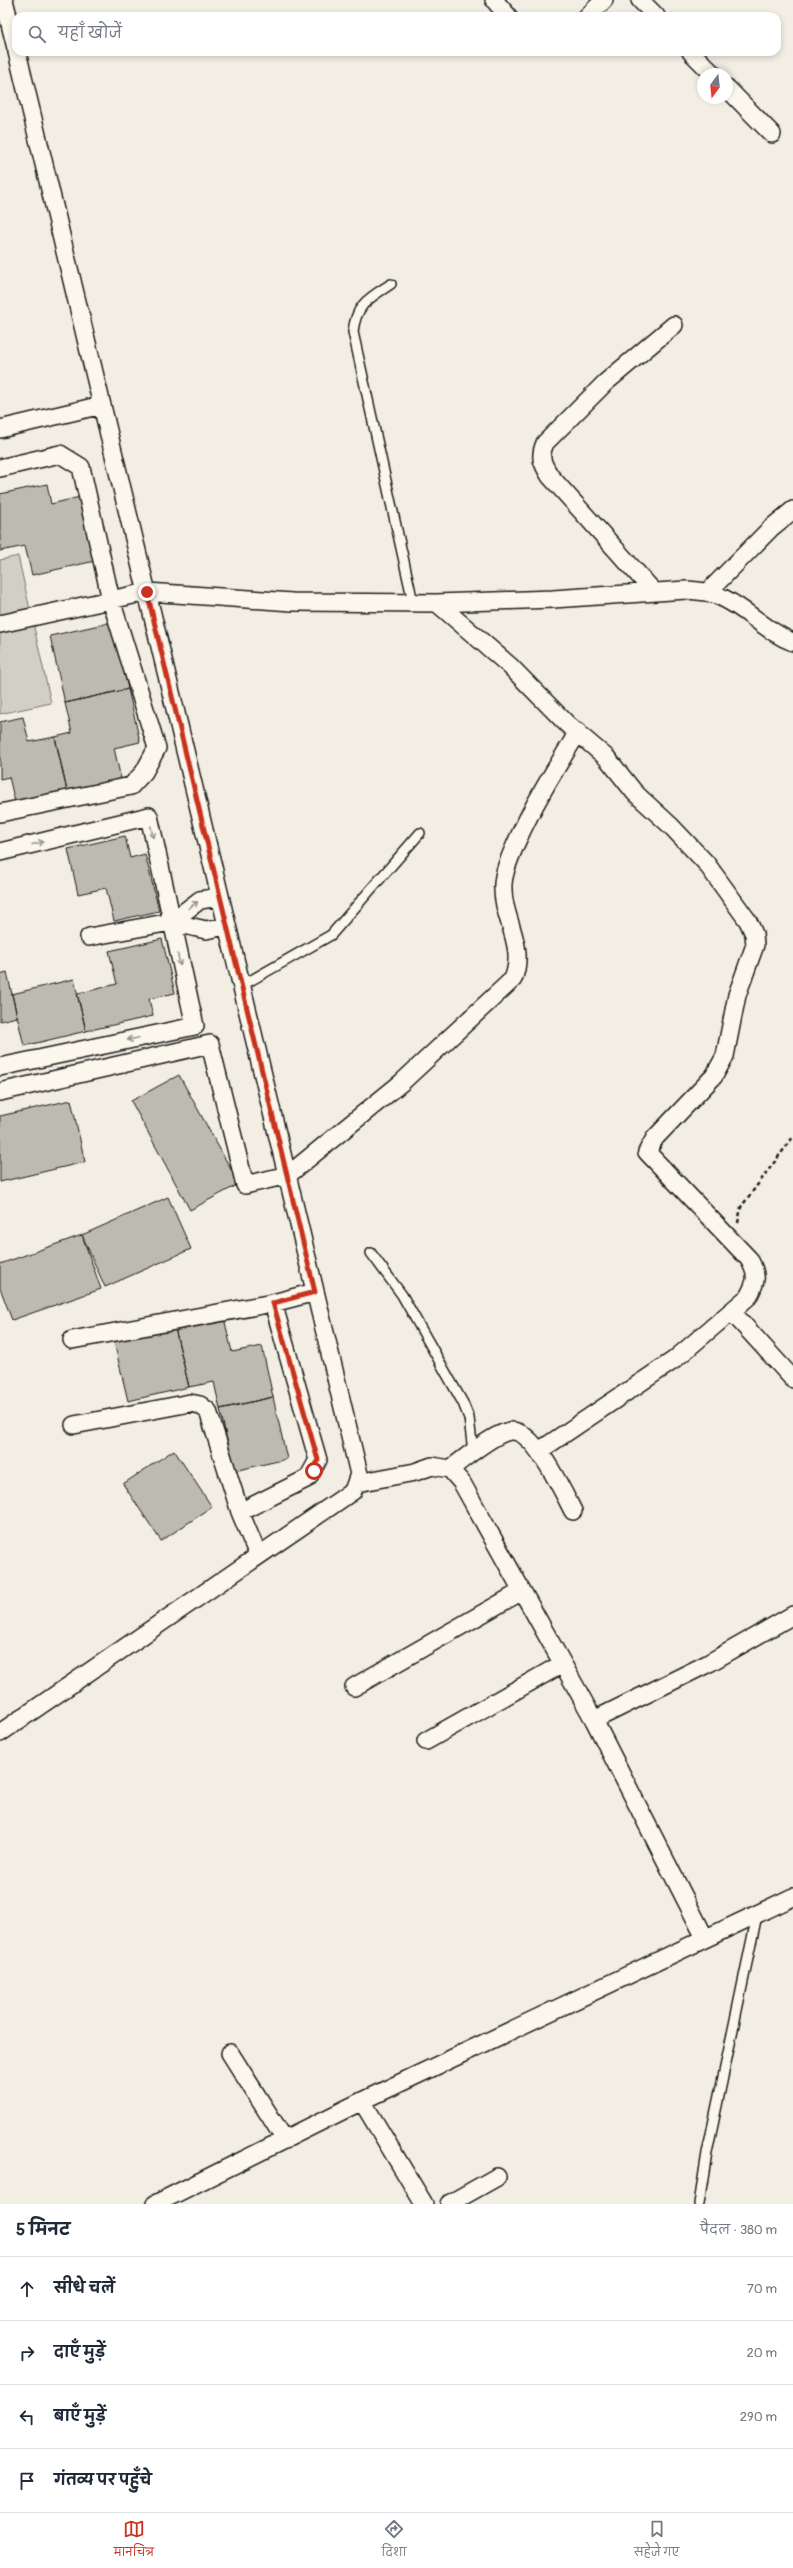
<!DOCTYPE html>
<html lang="hi">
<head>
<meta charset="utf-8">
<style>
  :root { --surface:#fff; --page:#f2f2f3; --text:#1f2937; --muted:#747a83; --line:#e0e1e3; --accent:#c8321e }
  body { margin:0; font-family:Pangolin,"Playpen Sans Deva",sans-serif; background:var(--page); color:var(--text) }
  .compass { position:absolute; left:697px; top:68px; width:36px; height:36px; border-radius:50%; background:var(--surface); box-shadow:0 2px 6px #0003; rotate:195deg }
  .stop { position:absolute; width:12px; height:12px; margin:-9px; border:3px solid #c8321e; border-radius:50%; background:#fff }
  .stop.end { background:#c8321e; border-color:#fff; box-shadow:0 1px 4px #0008 }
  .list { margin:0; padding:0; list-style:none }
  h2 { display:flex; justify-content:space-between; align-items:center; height:52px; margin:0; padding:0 16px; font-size:17px }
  h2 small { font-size:13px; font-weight:400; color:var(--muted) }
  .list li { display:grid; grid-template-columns:26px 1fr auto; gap:12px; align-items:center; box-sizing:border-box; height:64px; padding:0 16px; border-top:1px solid var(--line) }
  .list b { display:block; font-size:15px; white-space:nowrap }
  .list em { font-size:13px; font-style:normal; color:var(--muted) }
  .icon { flex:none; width:22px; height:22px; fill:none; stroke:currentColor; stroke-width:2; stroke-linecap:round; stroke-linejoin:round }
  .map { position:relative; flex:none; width:793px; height:2204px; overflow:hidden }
  .search { position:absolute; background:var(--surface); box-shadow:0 2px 6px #0003; left:12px; right:12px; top:12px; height:44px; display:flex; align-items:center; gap:10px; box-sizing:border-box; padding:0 14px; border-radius:12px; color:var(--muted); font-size:15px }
  .sheet { height:308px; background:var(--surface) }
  nav { display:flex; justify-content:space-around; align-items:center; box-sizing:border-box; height:56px; border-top:1px solid var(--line); background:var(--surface); font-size:11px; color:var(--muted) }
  nav a { display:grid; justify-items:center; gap:2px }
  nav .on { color:var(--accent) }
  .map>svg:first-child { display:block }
</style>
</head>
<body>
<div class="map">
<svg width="793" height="2204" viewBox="0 0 793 2204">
  <rect width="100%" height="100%" fill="#f2eee4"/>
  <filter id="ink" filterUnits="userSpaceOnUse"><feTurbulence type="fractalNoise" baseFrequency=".025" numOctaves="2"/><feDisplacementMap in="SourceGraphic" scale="8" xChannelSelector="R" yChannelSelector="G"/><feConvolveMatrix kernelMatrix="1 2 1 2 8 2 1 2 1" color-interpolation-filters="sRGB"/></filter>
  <g filter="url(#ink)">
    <path fill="#d2cfc6" stroke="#777671" d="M18,556L51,703L0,714V560Z"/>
    <path fill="#bdbab1" stroke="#1c1c1c" d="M47,484L51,504L80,497L95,561L32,575L25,546L0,551V494Z
      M113,622L128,689L65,703L50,636Z
      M128,689L140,742L114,748L121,779L67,791L55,737L72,733L65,703Z
      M23,717L29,742L55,737L67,791L15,802L9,777L0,779V722Z
      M125,836L130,858L145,854L159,911L114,921L106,888L78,894L68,849Z
      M162,939L175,993L149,999L153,1016L86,1031L77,994L117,984L109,951Z
      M7,972L17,1017L0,1021V974Z
      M74,979L86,1031L24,1046L12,994Z
      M179,1075L239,1184L190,1210L131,1101Z
      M71,1100L85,1162L0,1182V1116Z
      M168,1197L191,1249L105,1287L82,1235Z
      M82,1235L101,1289L12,1320L0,1288V1264Z
      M224,1318L232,1352L262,1346L273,1397L220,1409L214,1382L189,1387L175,1328Z
      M175,1328L189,1387L128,1401L114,1342Z
      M273,1397L287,1459L234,1471L220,1409Z
      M174,1450L212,1507L161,1541L123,1484Z"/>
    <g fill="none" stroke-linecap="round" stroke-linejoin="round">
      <defs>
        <path id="lane" d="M391,284C369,298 356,304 353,332L413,602
          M241,986L331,935L420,833
          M371,1253L402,1295L463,1403L469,1418L473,1452
          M699,2204L707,2153L757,1915"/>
        <path id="street" d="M4,0L16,48
          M494,0L508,16
          M640,0L656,16
          M588,16L604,0
          M691,52L713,74
          M727,88L772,134
          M0,429L102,405
          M0,468L60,454L81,467L111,600L157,748L144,772L131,786L0,813
          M654,592L550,476C542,463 539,457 545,443L605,383L674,325
          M708,592L771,528L793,510
          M437,603L510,666L567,724L607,758L635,793L671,826L706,863L748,921L754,934L755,945L737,995L725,1056L714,1076L655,1138L647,1152L749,1259C758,1275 757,1281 748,1297L674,1360L539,1451
          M0,624L147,592L292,602L437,603L553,599L686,590C700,591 713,592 725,599C749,611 767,632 793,642
          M0,852L149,816L195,1026L0,1067
          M171,922L200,900L219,897
          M89,937L171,922L206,930L226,926
          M0,1092L210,1044L245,1185L288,1175L401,1083L513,979C527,945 501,918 503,884C504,869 511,855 517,841C534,803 556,768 578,732
          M731,1311L793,1379
          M72,1340L273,1303L315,1292
          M74,1425L190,1403L200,1405L208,1411L240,1512
          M450,1469C464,1459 496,1431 512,1431C535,1431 563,1492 573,1511
          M357,1483L415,1472L432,1466L450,1469L462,1483L594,1720L705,1938
          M258,1555L240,1512L308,1478L318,1460L273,1303
          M354,1687L522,1591
          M594,1720L709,1663L793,1615
          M0,1733L353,1491L359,1474L17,52
          M426,1741L562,1664
          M230,2053L285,2140
          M362,2101L424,2204
          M155,2204L362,2101L793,1897
          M449,2204L497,2177"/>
      </defs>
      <use href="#lane" stroke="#1c1c1c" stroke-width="12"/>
      <use href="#street" stroke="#1c1c1c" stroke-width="20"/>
      <path stroke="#1c1c1c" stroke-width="2.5" stroke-dasharray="4 3" stroke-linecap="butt" d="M738,1223L741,1207L793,1137"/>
      <use href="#lane" stroke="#fbf7ec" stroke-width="9"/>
      <use href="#street" stroke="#fbf7ec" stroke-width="17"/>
    </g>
    <defs><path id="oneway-shaft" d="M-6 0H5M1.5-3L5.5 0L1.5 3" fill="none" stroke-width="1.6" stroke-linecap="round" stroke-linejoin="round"/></defs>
    <g stroke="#97948e">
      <use href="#oneway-shaft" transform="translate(152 832) rotate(78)"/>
      <use href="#oneway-shaft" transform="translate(38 843) rotate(-14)"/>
      <use href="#oneway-shaft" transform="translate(193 905) rotate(-37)"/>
      <use href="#oneway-shaft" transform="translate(179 960) rotate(77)"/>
      <use href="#oneway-shaft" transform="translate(133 1039) rotate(168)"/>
    </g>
  </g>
  <g fill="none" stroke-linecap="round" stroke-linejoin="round" filter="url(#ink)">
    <path stroke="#c8321e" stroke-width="5" d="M147,592L315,1292L273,1303L318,1460L314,1471"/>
  </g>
</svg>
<svg class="compass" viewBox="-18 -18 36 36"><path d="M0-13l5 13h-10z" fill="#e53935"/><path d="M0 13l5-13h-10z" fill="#747a83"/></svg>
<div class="stop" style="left:314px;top:1471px"></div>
<div class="stop end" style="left:147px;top:592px"></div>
<div class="search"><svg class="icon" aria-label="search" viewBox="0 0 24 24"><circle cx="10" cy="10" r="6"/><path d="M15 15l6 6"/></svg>यहाँ खोजें</div>
</div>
<section class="sheet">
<h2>5 मिनट<small>पैदल · 380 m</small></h2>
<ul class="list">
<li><svg class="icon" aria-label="ahead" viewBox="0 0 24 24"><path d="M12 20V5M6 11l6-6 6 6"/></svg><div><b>सीधे चलें</b></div><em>70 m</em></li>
<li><svg class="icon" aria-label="right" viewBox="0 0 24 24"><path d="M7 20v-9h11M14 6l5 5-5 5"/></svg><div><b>दाएँ मुड़ें</b></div><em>20 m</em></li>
<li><svg class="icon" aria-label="left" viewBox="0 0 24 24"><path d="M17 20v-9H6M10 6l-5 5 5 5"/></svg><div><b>बाएँ मुड़ें</b></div><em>290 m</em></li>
<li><svg class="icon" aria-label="arrive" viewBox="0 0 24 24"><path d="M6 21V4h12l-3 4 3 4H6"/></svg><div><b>गंतव्य पर पहुँचे</b></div></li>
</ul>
</section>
<nav>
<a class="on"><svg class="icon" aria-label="map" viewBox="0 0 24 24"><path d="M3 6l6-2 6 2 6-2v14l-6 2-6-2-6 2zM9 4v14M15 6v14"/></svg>मानचित्र</a>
<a><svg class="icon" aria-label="directions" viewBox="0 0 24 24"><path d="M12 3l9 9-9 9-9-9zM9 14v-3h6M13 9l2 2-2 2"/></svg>दिशा</a>
<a><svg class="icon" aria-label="saved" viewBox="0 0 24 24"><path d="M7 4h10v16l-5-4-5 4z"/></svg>सहेजे गए</a>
</nav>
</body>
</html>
